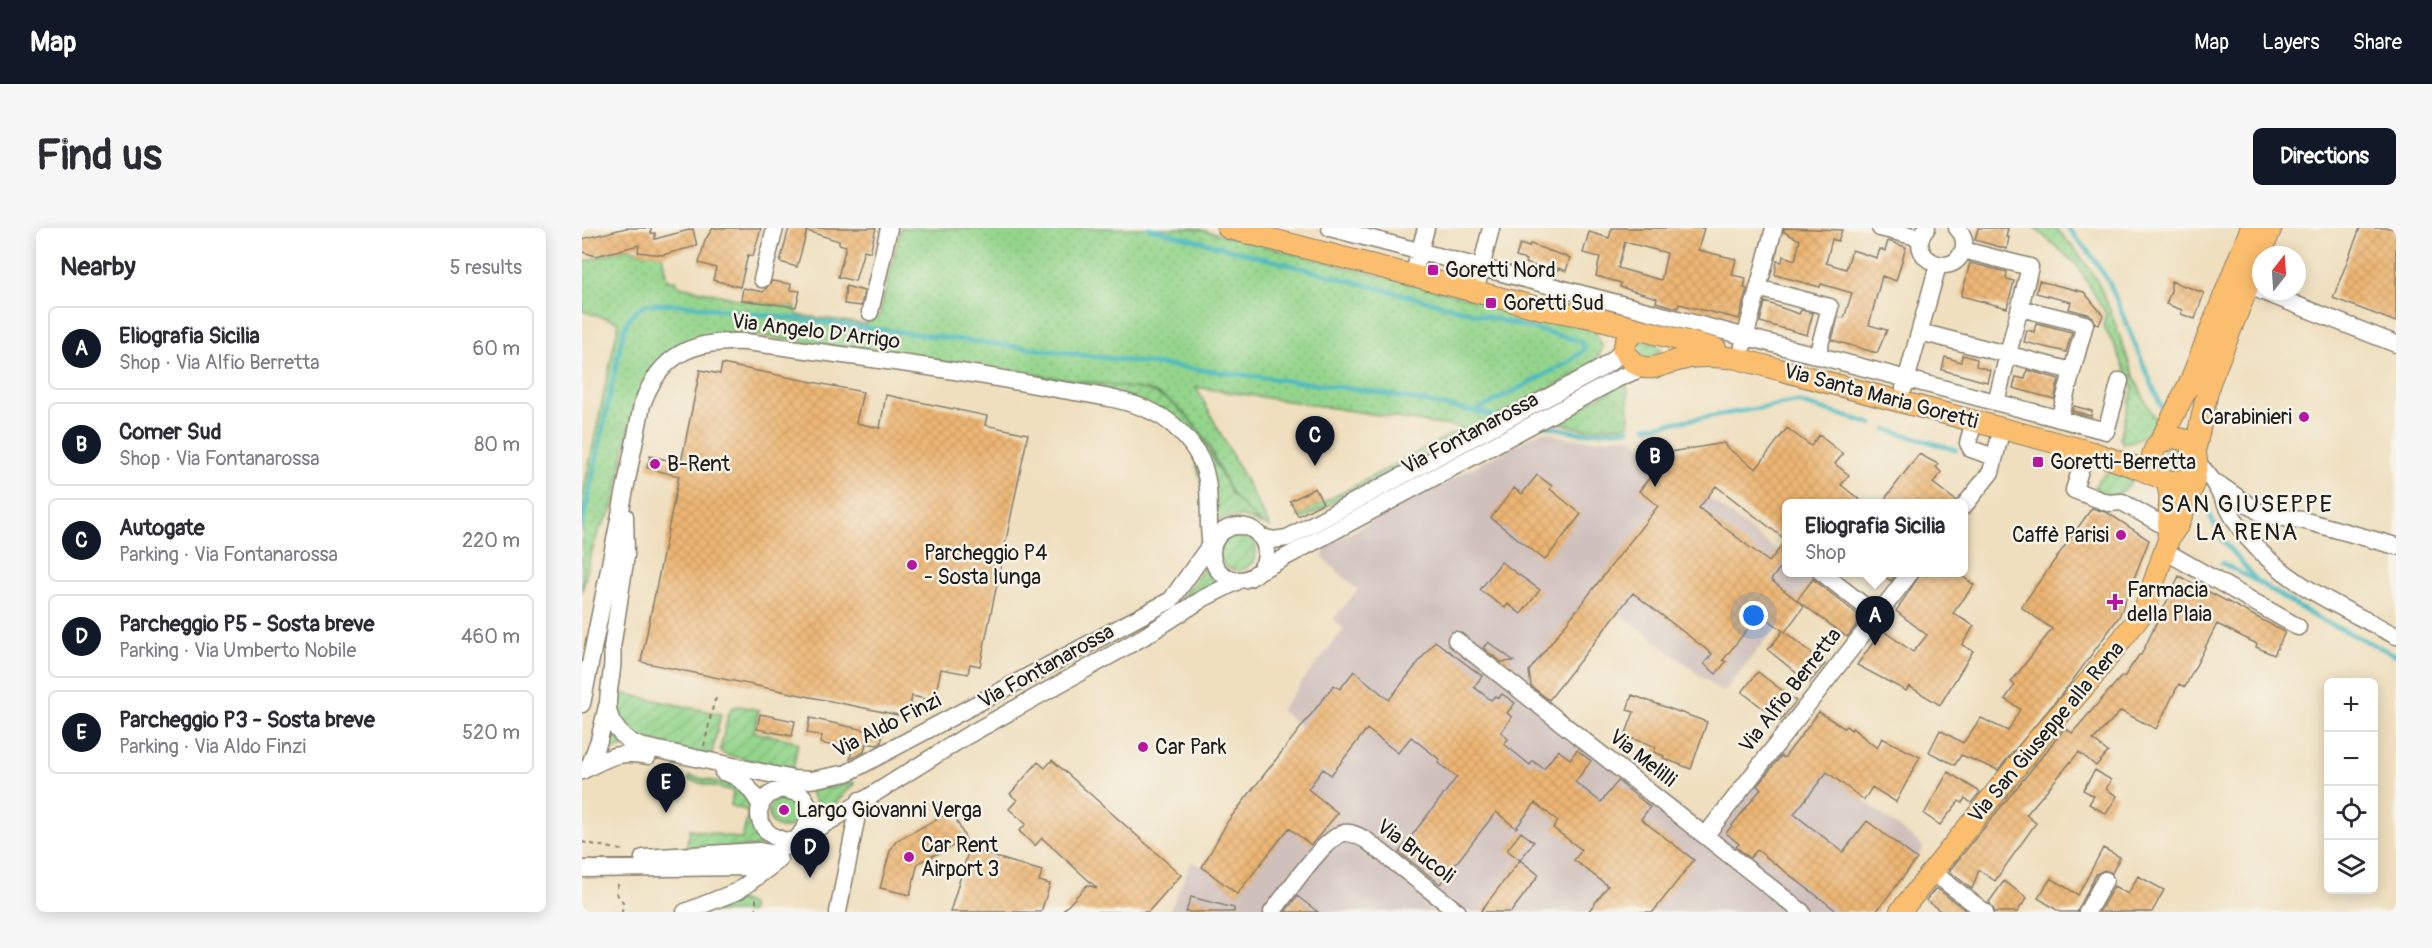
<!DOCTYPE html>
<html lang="en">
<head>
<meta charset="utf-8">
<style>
  :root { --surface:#fff; --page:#f7f7f7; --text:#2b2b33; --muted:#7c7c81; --line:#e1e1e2; --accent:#111827 }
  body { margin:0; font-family:Pangolin,sans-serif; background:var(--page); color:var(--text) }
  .controls { position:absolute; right:18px; bottom:18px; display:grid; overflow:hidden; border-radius:9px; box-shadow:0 3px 15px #0003 }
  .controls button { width:54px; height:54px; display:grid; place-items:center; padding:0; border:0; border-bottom:2px solid var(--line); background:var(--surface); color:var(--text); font:30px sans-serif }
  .compass { position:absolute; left:1670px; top:18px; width:54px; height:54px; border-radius:50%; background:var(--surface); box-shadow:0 3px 15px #0003; rotate:17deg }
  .you { position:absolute; left:1172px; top:388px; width:21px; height:21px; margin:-15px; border:4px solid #fff; border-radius:50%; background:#1a73e8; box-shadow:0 0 0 9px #1a73e833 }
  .badge { display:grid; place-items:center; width:39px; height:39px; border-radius:50%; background:var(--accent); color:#fff; font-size:20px; font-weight:700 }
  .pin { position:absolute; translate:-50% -50px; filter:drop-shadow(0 2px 3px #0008) }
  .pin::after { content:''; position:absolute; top:32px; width:21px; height:18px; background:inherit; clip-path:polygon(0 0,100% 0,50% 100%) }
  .popup { position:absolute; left:1200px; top:271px; width:186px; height:78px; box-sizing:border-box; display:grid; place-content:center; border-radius:9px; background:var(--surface); filter:drop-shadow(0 2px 4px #0005); font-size:20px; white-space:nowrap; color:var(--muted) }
  .popup b { font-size:22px; color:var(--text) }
  .popup::after { content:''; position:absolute; left:50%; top:100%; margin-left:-12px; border:12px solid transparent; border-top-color:var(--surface) }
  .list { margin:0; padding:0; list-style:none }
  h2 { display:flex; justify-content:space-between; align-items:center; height:78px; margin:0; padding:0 24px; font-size:26px }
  h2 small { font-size:20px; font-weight:400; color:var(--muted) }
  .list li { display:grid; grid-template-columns:39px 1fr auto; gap:18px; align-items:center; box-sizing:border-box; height:84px; margin:0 12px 12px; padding:0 12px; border:2px solid var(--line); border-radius:9px }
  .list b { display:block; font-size:22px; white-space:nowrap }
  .list p { margin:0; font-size:20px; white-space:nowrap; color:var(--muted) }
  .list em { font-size:20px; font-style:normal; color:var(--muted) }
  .icon { flex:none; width:33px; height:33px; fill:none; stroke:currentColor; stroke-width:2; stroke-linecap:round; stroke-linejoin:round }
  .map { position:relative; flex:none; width:1814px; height:684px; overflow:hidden; border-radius:9px }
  header { display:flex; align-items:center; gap:36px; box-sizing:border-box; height:84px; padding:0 30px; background:var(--accent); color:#fff }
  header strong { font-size:28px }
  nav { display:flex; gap:33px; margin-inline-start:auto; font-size:21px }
  .intro { display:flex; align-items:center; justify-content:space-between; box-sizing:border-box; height:144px; padding:0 36px }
  h1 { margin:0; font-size:42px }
  .button { padding:15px 27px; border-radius:9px; background:var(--accent); color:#fff; font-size:21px; font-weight:700 }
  main { display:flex; gap:36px; padding:0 36px }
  aside { flex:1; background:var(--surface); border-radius:9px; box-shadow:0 3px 15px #0003 }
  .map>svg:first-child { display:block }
</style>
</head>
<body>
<header>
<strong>Map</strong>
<nav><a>Map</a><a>Layers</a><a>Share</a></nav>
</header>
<div class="intro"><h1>Find us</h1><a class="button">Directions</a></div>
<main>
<aside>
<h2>Nearby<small>5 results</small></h2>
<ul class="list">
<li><span class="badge">A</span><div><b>Eliografia Sicilia</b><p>Shop · Via Alfio Berretta</p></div><em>60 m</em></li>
<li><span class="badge">B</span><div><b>Comer Sud</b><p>Shop · Via Fontanarossa</p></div><em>80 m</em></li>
<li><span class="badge">C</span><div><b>Autogate</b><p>Parking · Via Fontanarossa</p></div><em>220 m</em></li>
<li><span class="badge">D</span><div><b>Parcheggio P5 - Sosta breve</b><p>Parking · Via Umberto Nobile</p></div><em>460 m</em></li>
<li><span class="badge">E</span><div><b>Parcheggio P3 - Sosta breve</b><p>Parking · Via Aldo Finzi</p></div><em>520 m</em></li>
</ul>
</aside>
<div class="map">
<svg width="1814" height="684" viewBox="0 0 1814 684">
  <defs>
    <pattern id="grass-dots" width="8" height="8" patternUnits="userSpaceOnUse" patternTransform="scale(1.5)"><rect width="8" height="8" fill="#94d58c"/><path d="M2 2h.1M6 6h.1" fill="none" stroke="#7fb678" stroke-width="1.8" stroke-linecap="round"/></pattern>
    <pattern id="garden-furrows" width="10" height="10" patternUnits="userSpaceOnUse" patternTransform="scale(1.5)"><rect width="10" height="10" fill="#94d58c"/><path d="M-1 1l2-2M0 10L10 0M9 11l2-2" fill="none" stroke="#7fb678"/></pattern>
    <pattern id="building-cross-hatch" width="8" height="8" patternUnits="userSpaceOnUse" patternTransform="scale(1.5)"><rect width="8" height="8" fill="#edb673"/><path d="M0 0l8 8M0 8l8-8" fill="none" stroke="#cb9c63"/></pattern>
  </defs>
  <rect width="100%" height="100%" fill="#f7f3e8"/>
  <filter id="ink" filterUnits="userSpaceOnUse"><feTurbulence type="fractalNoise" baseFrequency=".0167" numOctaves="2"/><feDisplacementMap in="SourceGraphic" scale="12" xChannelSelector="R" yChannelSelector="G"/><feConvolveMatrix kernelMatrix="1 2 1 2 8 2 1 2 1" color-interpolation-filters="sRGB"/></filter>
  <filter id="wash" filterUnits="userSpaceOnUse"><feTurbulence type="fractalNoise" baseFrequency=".008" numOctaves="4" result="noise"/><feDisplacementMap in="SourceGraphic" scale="24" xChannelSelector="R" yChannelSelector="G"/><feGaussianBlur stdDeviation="1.35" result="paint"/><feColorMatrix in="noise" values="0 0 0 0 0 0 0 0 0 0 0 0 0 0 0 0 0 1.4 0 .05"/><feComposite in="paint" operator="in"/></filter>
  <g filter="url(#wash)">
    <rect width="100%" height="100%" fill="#efdfbe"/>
    <path fill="#cfc0bb" d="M960,203L986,210L1013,212L1048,208L1204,330V344L1224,345L1232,351L1141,465L1036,384L965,475L1134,607L1205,513L1342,619L1294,684H587L610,633L620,639L646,593L719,499L698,482L762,401L751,391L776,362L741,330L743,318Z"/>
    <path fill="url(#grass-dots)" stroke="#587854" stroke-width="1.5" d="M319,0H613L1003,100L1014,104L1021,120L1010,138L721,291L716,288L881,200L614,159L688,299C651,290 640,239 623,211C610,192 593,174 572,164L157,105L118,108L102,114L86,125L54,175L45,209L31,281L17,302L8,329L0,364V270L37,94L0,83V34L47,20L56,24L80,26L85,53L93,52L98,58L159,72L214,79L215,87L283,96L297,88Z
      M1453,0H1474C1489,17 1505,34 1516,55C1539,100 1547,152 1576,194C1566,207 1556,212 1541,216L1538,209L1551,161L1534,120L1521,98L1524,86L1495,37Z
      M1040,156L1044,157L1046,162L1047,197L1000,201L973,193Z
      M187 585a15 15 0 1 1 30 0a15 15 0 1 1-30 0Z
      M152,670L169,677V684H131Z"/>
    <path fill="url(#garden-furrows)" stroke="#587854" stroke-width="1.5" d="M1059,112C1068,114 1075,114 1079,123L1078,128L1067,132L1054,125L1052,118Z
      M436,145L566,162L586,172L605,188L617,204L649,265L679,297C664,287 648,285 632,297L604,202Z
      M1586,219L1603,221L1606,238L1591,246L1581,240L1579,229Z
      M1536,241L1553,247C1543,267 1534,271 1513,262C1514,249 1525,245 1536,241Z
      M636 323a19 19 0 1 1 38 0a19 19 0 1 1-38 0Z
      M623,338L626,345L636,355L591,380L616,349Z
      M34,464L139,486L129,530L53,513L34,488Z
      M157,478L177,482L172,504L210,512V514L216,515L211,541L143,527L138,522L146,487L150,480Z
      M26,496L46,518L22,524Z
      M107,548L146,556L147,552L158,559L169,578L170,596L182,613L180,618L104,623L108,601L160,611L167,583L149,578L151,563L106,552Z
      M271,553L272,556L254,575L236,586L234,574L226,561L253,559Z"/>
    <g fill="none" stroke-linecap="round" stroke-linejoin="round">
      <path stroke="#4ab9c1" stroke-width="4.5" d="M567,0L998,113L1003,121L987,134L894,183
        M1486,0L1509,27L1527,54L1579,178
        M966,198L999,205L1047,201
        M1064,199L1215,174L1290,196
        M1304,201L1374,222
        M1620,272L1641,313L1676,354L1733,389L1814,427
        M0,298L42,101C56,69 73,76 103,77L788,163L914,188
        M1640,335L1672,352"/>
    </g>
    <g id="blocks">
      <path fill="url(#building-cross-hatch)" fill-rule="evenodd" d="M44,0H69V5H73V11L111,1L115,18L80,27L56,24L57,17L14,28L0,24V11Z
        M131,0H179L171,28L166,27L158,59L131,52L134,40L117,35L123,12Z
        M207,0H294L288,24L282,22L273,53L256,49L264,18L257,16V13L225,3L215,39L198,34Z
        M1030,0H1122L1116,22L1154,31L1150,47L1164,50L1162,60L1165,61L1157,91L1097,76L1096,80L1074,74L1075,70L1038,59L1039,55L1014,48L1018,29L1001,25L1007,4L1027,10ZM1043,14L1085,25L1079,52L1036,40Z
        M1202,0L1260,2L1256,13L1250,11L1244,35L1264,41L1270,22L1295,30L1298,21L1303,23L1306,13L1324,19L1314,53L1300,48L1287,97L1305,102L1295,125L1250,112L1256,89L1262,90L1270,65L1239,56L1238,59L1193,47L1195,33L1200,34L1201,28L1213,32L1218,12L1202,4Z
        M1396,0H1426L1424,9H1427L1425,21L1393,12Z
        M1778,0H1814V94L1751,70Z
        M938,16L947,19L948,16L988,30L984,43L976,40L975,45L943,35L944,32L934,29Z
        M1388,35L1425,44L1424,51L1432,53L1425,80L1379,68Z
        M190,53L209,56L208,62L218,63L214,79L159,72L161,60L181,64Z
        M1457,53L1502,64L1521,87L1517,97L1513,96L1511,89L1506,86L1487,81L1489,74L1454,65Z
        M1589,53L1622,65L1613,91L1599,86L1600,82L1584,76L1589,63Z
        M264,58L282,63L279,78L262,76Z
        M1183,74L1217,86L1219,82L1231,85L1225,107L1178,94Z
        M1454,95L1490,104L1484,124L1442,114L1445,102L1452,104Z
        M1380,127L1395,131L1394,138L1408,142L1405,154L1360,142L1363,129L1379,134Z
        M140,136L281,164L274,195L298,200L304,167L405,188L403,197L446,206L398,438L388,436L386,446L359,441L352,473L330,468L326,489L59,434L97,248L65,240L68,228L99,235L118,142L138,146Z
        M1445,142L1477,151L1472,171L1431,160L1434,149L1443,151Z
        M1492,178L1510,183L1509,188L1490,183Z
        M1205,200L1229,218L1237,207L1261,226L1253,236L1267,247L1259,257L1283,276H1204V312L1134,258L1117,280L1187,334L1204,312V332L1189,352L1222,378L1203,404L1243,436L1227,455L1186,422L1201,403L1178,385L1141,432L1144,434L1134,446L1122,436L1130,426L1051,365L967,472L949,458L947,443L1076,278L1057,263L1088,224L1142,215L1144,219L1174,241Z
        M1337,226L1356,236L1354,239L1359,244L1351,255L1373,272L1372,276H1299Z
        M955,247L970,258L968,261L999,286L963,332L909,290L932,260L940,266Z
        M733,260L741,275L716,288L708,273Z
        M1510,280L1526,285L1567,312L1537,389L1488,456L1416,542L1379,527L1373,537L1347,524L1358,502L1381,515L1399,490L1426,503L1438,481L1423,471L1433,457L1429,454L1470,401L1439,379Z
        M919,334L958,362L939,386L926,376L923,380L898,362Z
        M1298,345H1315L1309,353Z
        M1339,345H1376L1392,357L1371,385L1392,398L1380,417L1391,423L1358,477L1327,458L1324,463L1275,437L1300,402L1331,424L1345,407L1314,383Z
        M1597,348L1703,404L1692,427L1674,419L1675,416L1635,396L1603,459L1597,456L1574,501L1539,483L1511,512L1526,524L1514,538L1497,524L1444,587L1454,595L1413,653L1397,642L1390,661L1367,643L1483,500L1490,505L1540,448L1542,449L1557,427H1559Z
        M1231,351L1280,390L1265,409L1215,372Z
        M853,413L900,448L892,459L909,472L913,468L917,470L920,466L933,475L925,485L930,489L919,504L926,511L922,516L948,537L951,533L962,541L976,522L988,531L995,522L1009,533L993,554L1019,574L1036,553L1068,579L1059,591L1112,632L1071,684H1006L1026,658L992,632L1000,622L971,600L976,593L953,575L934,600L914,584L858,656L817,624L875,549L856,535L858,532L829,509L816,525L785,501L749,547L741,541L726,561L756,585L729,617L707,600L655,666L620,639L646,593L752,457L758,461L772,443L807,472Z
        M906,414L932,433L919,434L901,420Z
        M1176,444L1214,473L1198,493L1160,464Z
        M1050,467L1125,494L1109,541L1081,530L1082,528L1072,524L1074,519L1043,508L1052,484L1045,482Z
        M1237,484L1262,500L1264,498L1269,502L1270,500L1295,520L1300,510L1338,529L1314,574L1290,559L1282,572L1245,544L1212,586L1261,624L1285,593L1335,631L1294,684H1256L1175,622L1168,630L1154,619L1157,616L1144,605L1179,561L1175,558L1199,528L1202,530Z
        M178,486L213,493L210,508L175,501Z
        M228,490L301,506L299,515L295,517L284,515L282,524L268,531L270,522L238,515L240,508L225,505Z
        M470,532L599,647L566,684H480L505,657L515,660L460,610L453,618L437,603L444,596L427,581L435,572L428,566L456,534L463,540Z
        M1513,542L1529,552L1524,561L1535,568L1524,586L1507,576L1512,568L1501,562Z
        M1366,544L1398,564L1389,575L1383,570L1380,575L1377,573L1358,597L1342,586Z
        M370,583L384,612L336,635L328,667L298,660L308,623L314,613Z
        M939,604L952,614L938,632L925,622Z
        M1521,620L1538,629L1530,645L1522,642L1514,646L1495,684H1478L1456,670L1469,650L1496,667Z
        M387,621L460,643L457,653L468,656L459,684H368Z
        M938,632L957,647L929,684H898Z
        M1556,648L1582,662L1570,684H1517L1532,658L1546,666Z
        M1422,653L1445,670L1435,684H1413L1407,674Z
        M1354,660L1382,681L1381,684H1360L1344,672Z
        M715,668L736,684H703Z
        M609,669L652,680V684H604Z"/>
    </g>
  </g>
  <g filter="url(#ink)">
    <use href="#blocks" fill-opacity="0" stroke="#867e6d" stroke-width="1.5"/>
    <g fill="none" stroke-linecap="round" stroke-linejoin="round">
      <defs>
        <path id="minor" d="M748,0L1524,203L1538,153
          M1298,0L1339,10
          M1345,0C1320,27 1370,55 1381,22C1384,14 1381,6 1375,0
          M1381,22L1448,39L1414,174
          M831,48L844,0
          M180,51L193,0
          M1176,60L1248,79L1235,128
          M1679,63L1814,116
          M893,64L909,0
          M1438,80L1503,96L1477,191
          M288,84L307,0
          M1338,104L1490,143
          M1161,118L1192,0
          M1322,160L1356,37
          M1392,193L1386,215L1389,221L1412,229
          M1504,223L1492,262L1526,275L1540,274L1586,300
          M1615,235C1637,254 1645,285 1663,307C1705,357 1758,378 1814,408
          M1635,255L1683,288L1720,292L1814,318
          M1382,278L1409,244L1420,200
          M43,288L44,327L30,420C33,440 26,457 26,476C25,494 42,513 58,518L211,551L229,552L265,545L589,372L631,313
          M630 325a27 27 0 1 1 54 0a27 27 0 1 1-54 0Z
          M677,308L691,312L705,310L1018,141L1030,133L1041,122
          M1583,323L1716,399
          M1239,344L1294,387
          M674,345L1037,150L1060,140
          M874,412L1220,684
          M0,476L60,177C78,125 112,112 164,114C266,128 369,140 469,160C502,166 540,169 571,184C586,191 599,203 609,216C637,253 621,284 630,325
          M7,539L17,512L25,478
          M0,543C26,530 35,522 66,528
          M141,544C159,548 170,562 179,578
          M200,561L219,566C235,583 226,598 213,613C176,615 161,572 200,561Z
          M1123,608L1329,344
          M61,630L176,623L193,626
          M0,641L168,639L255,589L381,510L563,408L622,370L658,352
          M1349,643L1403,684
          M103,684L156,663L197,632
          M256,684L278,572
          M690,684C704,667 742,609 762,605C770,604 777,608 784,612L876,684
          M1505,684L1523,652"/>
        <path id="major" d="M646,0L961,81L1017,91L1134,121
          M1055,102L1045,111L1041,122C1061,154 1079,134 1106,130C1122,127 1137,129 1153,130L1509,224L1553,239L1588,254L1603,252L1614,239
          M1578,214L1608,154L1669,0
          M1613,222L1627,156L1689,0
          M1585,253L1588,268L1586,307
          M1318,684L1454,514L1509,451L1562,383L1587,310L1596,297L1611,258L1615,235L1613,222L1603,212L1591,209L1576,216C1568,227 1568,237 1576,248"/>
      </defs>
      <use href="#minor" stroke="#867e6d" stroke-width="19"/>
      <use href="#major" stroke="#867e6d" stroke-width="23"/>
      <path stroke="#867e6d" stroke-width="2" stroke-dasharray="4.5 4.5" stroke-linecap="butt" d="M122,518L132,474L136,468
        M0,614L44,623
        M36,656L34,665L41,674L40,684
        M174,684V669"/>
      <use href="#minor" stroke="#fff" stroke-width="16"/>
      <use href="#major" stroke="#fbbe6e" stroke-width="21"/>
    </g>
  </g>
  <g fill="#b5179e" stroke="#f7f3e8" stroke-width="2">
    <rect x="845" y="36" width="12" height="12" rx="3"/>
    <rect x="903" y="69" width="12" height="12" rx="3"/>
    <circle cx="1722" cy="189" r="6"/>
    <rect x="1450" y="228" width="12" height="12" rx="3"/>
    <circle cx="73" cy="236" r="6"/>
    <circle cx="1539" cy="307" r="6"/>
    <circle cx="330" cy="337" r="6"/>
    <path d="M1530 365h6v6h6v6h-6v6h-6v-6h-6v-6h6z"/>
    <circle cx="561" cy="519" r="6"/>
    <circle cx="202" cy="582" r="6"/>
    <circle cx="327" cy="629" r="6"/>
  </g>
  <g text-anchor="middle" stroke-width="5" stroke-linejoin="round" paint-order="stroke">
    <g font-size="21" fill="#1c1c1c" stroke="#f7f3e8" text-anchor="start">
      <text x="863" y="49">Goretti Nord</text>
      <text x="921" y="82">Goretti Sud</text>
      <text x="1710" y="196" text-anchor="end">Carabinieri</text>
      <text x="1468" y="241">Goretti-Berretta</text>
      <text x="85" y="243">B-Rent</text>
      <text x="1527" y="314" text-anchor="end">Caffè Parisi</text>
      <text x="342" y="332">Parcheggio P4<tspan x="342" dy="24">- Sosta lunga</tspan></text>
      <text x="1545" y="369">Farmacia<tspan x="1545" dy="24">della Plaia</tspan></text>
      <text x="573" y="526">Car Park</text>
      <text x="214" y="589">Largo Giovanni Verga</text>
      <text x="339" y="624">Car Rent<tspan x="339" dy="24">Airport 3</tspan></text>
    </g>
    <g font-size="21" fill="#1c1c1c" stroke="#f7f3e8">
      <text transform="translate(234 103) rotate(7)" y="7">Via Angelo D'Arrigo</text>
      <text transform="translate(1299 168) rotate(15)" y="7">Via Santa Maria Goretti</text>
      <text transform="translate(888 205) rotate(-28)" y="7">Via Fontanarossa</text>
      <text transform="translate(464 438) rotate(-29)" y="7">Via Fontanarossa</text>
      <text transform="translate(1208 462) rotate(-52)" y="7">Via Alfio Berretta</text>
      <text transform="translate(305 497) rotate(-27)" y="7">Via Aldo Finzi</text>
      <text transform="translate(1464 504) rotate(-50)" y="7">Via San Giuseppe alla Rena</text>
      <text transform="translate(1061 530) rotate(38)" y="7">Via Melilli</text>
      <text transform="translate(834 623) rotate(37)" y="7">Via Brucoli</text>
    </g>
    <g font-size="24" letter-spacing="1.5" fill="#1c1c1c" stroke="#f7f3e8">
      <text x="1665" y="284">SAN GIUSEPPE<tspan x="1665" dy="28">LA RENA</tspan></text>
    </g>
  </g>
</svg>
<div class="controls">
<button>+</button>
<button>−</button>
<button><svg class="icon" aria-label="locate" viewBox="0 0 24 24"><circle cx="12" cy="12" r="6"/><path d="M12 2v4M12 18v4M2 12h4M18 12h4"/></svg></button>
<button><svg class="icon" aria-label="layers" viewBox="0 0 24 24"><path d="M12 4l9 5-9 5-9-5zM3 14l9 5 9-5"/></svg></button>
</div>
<svg class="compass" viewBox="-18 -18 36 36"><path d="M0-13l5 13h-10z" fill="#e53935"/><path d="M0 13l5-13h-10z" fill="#7c7c81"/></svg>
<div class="you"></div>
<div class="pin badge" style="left:1293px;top:418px">A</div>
<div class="popup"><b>Eliografia Sicilia</b>Shop</div>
<div class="pin badge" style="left:1073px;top:259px">B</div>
<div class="pin badge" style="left:733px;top:238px">C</div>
<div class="pin badge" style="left:228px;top:650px">D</div>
<div class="pin badge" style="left:84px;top:585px">E</div>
</div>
</main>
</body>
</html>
